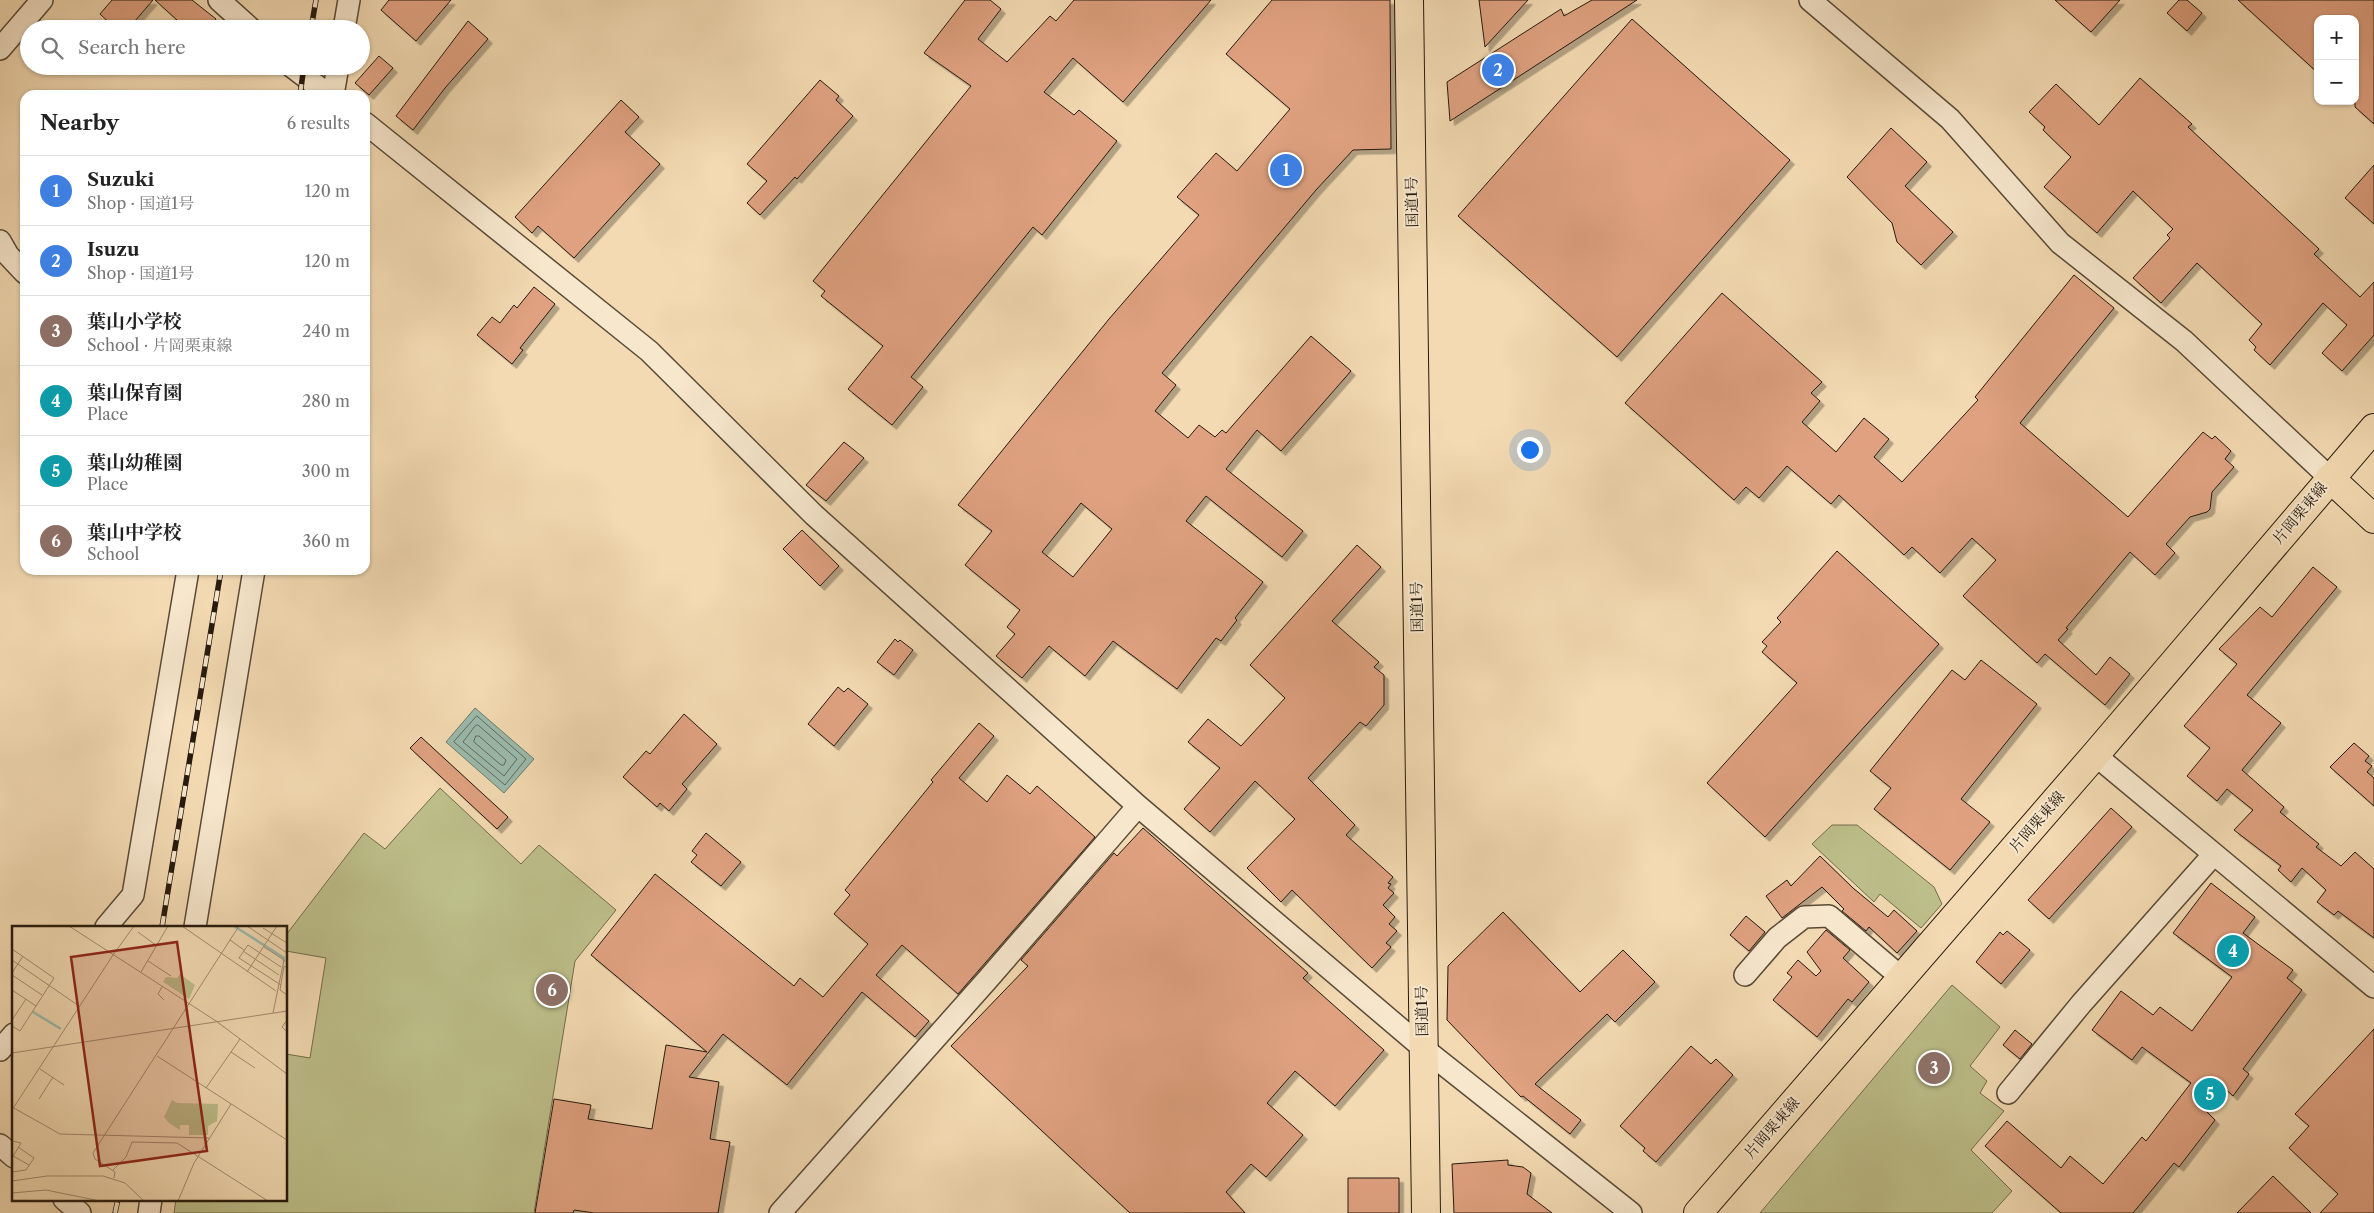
<!DOCTYPE html>
<html lang="en">
<head>
<meta charset="utf-8">
<style>
  :root { --surface:#fff; --page:#f6f6f6; --text:#222; --muted:#767676; --line:#e0e0e0; --accent:#8f2418 }
  body { margin:0; font-family:"Libre Caslon Text","Noto Serif JP",serif; background:var(--page); color:var(--text) }
  .controls { position:absolute; right:15px; top:15px; display:grid; overflow:hidden; border-radius:10px; box-shadow:0 1px 4px #0004 }
  .controls button { width:45px; height:45px; display:grid; place-items:center; padding:0; border:0; border-bottom:1px solid var(--line); background:var(--surface); color:var(--text); font:25px sans-serif }
  .you { position:absolute; left:1529px; top:449px; width:18px; height:18px; margin:-12px; border:4px solid #fff; border-radius:50%; background:#1a73e8; box-shadow:0 0 0 8px #1a73e833 }
  .badge { display:grid; place-items:center; width:32px; height:32px; border-radius:50%; background:var(--accent); color:#fff; font-size:16px; font-weight:700 }
  .pin { position:absolute; translate:-50% -50%; border:2px solid #fff; box-shadow:0 1px 5px #0006 }
  .list { margin:0; padding:0; list-style:none }
  h2 { display:flex; justify-content:space-between; align-items:center; height:65px; margin:0; padding:0 20px; font-size:21px }
  h2 small { font-size:16px; font-weight:400; color:var(--muted) }
  .list li { display:grid; grid-template-columns:32px 1fr auto; gap:15px; align-items:center; box-sizing:border-box; height:70px; padding:0 20px; border-top:1px solid var(--line) }
  .list b { display:block; font-size:19px; white-space:nowrap }
  .list p { margin:0; font-size:16px; white-space:nowrap; color:var(--muted) }
  .list em { font-size:16px; font-style:normal; color:var(--muted) }
  .icon { flex:none; width:28px; height:28px; fill:none; stroke:currentColor; stroke-width:2; stroke-linecap:round; stroke-linejoin:round }
  .map { position:relative; flex:none; width:2374px; height:1213px; overflow:hidden }
  .search { position:absolute; background:var(--surface); box-shadow:0 1px 4px #0004; left:20px; top:20px; width:350px; height:55px; display:flex; align-items:center; gap:12px; box-sizing:border-box; padding:0 18px; border-radius:28px; color:var(--muted); font-size:19px }
  .panel { position:absolute; background:var(--surface); box-shadow:0 1px 4px #0004; left:20px; top:90px; width:350px; height:485px; border-radius:15px }
  .map>svg:first-child { display:block }
</style>
</head>
<body>
<div class="map">
<svg width="2374" height="1213" viewBox="0 0 2374 1213">
  <defs>
    <filter id="shadow"><feDropShadow dx="4.5" dy="4.5" stdDeviation="0" flood-color="#0004"/></filter>
  </defs>
  <rect width="100%" height="100%" fill="#f3dab2"/>
  <filter id="stains"><feTurbulence type="fractalNoise" baseFrequency=".004" numOctaves="4"/><feColorMatrix values="0 0 0 0 .2 0 0 0 0 .09 0 0 0 0 .02 0 0 0 .5 -.17"/></filter>
  <radialGradient id="worn" r=".72"><stop offset=".6" stop-color="#630" stop-opacity="0"/><stop offset="1" stop-color="#630" stop-opacity=".3"/></radialGradient>
  <path fill="#bdbf8a" stroke="#726c4c" d="M440,788L521,864L539,845L616,910L575,961L534,1213H174L176,1199H286V1054L310,1058L326,958L286,951V935L364,833L385,849Z
    M1832,825H1857L1934,887L1942,904L1921,928L1880,894L1874,902L1812,844Z
    M1952,985L2000,1027L1970,1066L1987,1081L1980,1093L2004,1111L1971,1150L2012,1191L1992,1213H1760Z"/>
  <path fill="#9bbbad" stroke="#6c7b6d" d="M475,708L534,759L504,793L446,742Z"/>
  <g fill="none" stroke-linecap="round" stroke-linejoin="round">
    <path stroke="#606a5e" stroke-width="1" d="M477,716L526,759L505,785L454,742Z
      M478,725L517,759L504,776L463,742L475,726Z
      M476,736H479L506,760L504,765H501L474,742Z"/>
  </g>
  <path fill="#dfa180" stroke="#261a0e" fill-rule="evenodd" filter="url(#shadow)" d="M112,0H153L128,29H116L100,14Z
    M155,0H192L216,19L208,29H170L177,20Z
    M389,0H451L416,41L381,10Z
    M965,0H990L1001,9L978,39L1007,62L1050,16L1056,21L1074,0H1211L1123,102L1073,58L1044,92L1074,115L1079,110L1117,141L1042,235L1033,227L911,377L923,387L892,425L848,389L883,346L821,296L825,291L813,281L971,86L924,53Z
    M1272,0H1390L1391,149L1353,150L1316,190L1162,373L1176,385L1155,411L1188,438L1199,425L1215,437L1222,430L1226,433L1311,336L1351,371L1281,451L1257,430L1226,469L1303,531L1282,557L1206,496L1186,521L1263,582L1235,618L1237,620L1221,641L1216,638L1177,689L1113,641L1085,676L1049,646L1022,678L996,656L1015,634L1007,627L1020,610L965,565L992,531L958,505L1109,319L1199,215L1177,197L1216,153L1237,171L1290,109L1226,54ZM1081,503L1112,529L1073,577L1042,552Z
    M1479,0H1528L1485,47Z
    M1592,0H1637L1450,121L1447,82L1561,9L1564,16Z
    M2055,0H2120L2091,32Z
    M2179,0H2187L2202,13L2187,31L2167,13Z
    M2238,0H2374V124L2355,107V19H2318V73Z
    M1632,19L1790,160L1617,357L1458,216Z
    M468,21L488,39L445,88L413,130L396,116Z
    M379,56L393,68L369,95L355,83Z
    M2140,78L2192,124L2188,127L2319,249L2314,254L2360,297L2374,282V335L2342,371L2322,353L2347,325L2323,303L2270,365L2254,350L2256,347L2249,340L2262,324L2197,263L2161,303L2133,278L2170,238L2167,235L2173,229L2133,191L2097,233L2044,187L2071,157L2043,130L2045,127L2029,112L2056,84L2099,125Z
    M820,80L839,96L836,100L853,116L797,179L795,177L760,215L747,203L767,181L747,164Z
    M621,100L639,117L625,132L660,164L574,258L538,226L532,233L515,217Z
    M1891,128L1927,162L1905,186L1953,232L1921,265L1897,242L1892,223L1847,177Z
    M2374,165V224L2345,198Z
    M2074,275L2114,308L2020,423L2128,517L2203,432L2212,439L2215,436L2231,451L2225,459L2234,467L2212,492L2210,509L2207,512L2190,517L2166,544L2175,553L2155,575L2130,552L2066,628L2068,629L2058,640L2096,675L2110,657L2130,674L2105,705L2045,654L2037,663L1963,596L1996,560L1972,538L1940,573L1912,547L1904,555L1839,495L1831,504L1787,466L1759,498L1746,487L1734,500L1625,403L1722,293L1822,382L1811,393L1820,401L1802,422L1836,452L1864,418L1889,439L1874,457L1902,482L1978,400L1975,397Z
    M534,287L555,304L520,348L523,350L512,364L477,335L492,317L500,323L514,305L517,308Z
    M844,442L864,458L826,501L806,485Z
    M802,530L839,566L820,586L783,549Z
    M1357,545L1381,567L1332,621L1379,662L1374,667L1384,675V705L1366,726L1360,722L1308,778L1355,825L1346,835L1393,877L1388,883L1391,884L1388,888L1394,893L1383,905L1395,917L1389,924L1397,931L1386,943L1391,947L1372,968L1292,890L1281,902L1247,868L1295,819L1255,781L1210,832L1184,809L1220,768L1188,742L1208,719L1241,746L1285,698L1250,665Z
    M1837,551L1939,644L1765,837L1707,783L1797,683L1762,652L1767,646L1762,642L1781,622L1777,618Z
    M2313,567L2337,587L2247,695L2281,723L2242,770L2284,807L2280,812L2319,844L2316,847L2341,866L2355,852L2374,869V938L2338,911L2334,915L2317,902L2326,890L2302,868L2291,882L2278,870L2281,866L2234,830L2253,810L2227,789L2217,801L2187,776L2210,748L2184,726L2237,664L2219,649L2260,607L2272,617Z
    M895,639L898,642L900,640L913,650L894,675L877,662Z
    M1981,660L2037,704L1961,799L1990,822L1950,870L1874,809L1891,788L1870,771L1952,670L1965,680Z
    M838,687L844,692L848,688L868,704L834,746L808,724Z
    M684,714L717,744L682,784L687,789L669,811L660,803L657,807L623,777L646,751L650,754Z
    M979,723L994,736L959,778L987,802L1007,775L1030,794L1037,786L1095,837L958,994L902,945L876,975L929,1021L915,1037L862,992L787,1085L723,1034L689,1077L719,1082L710,1139L730,1142L718,1213H594L574,1210L573,1213H535L554,1099L591,1105L588,1119L652,1129L666,1045L707,1052L591,955L655,874L794,986L800,978L823,997L868,944L834,914L850,895L845,890L933,782L931,780Z
    M421,737L508,817L497,829L410,748Z
    M2354,743L2369,756L2365,761L2372,766L2367,772L2374,778V806L2330,767Z
    M2111,808L2132,827L2049,919L2028,900Z
    M1143,828L1308,973L1303,978L1384,1050L1335,1106L1295,1071L1267,1103L1303,1135L1266,1177L1251,1164L1226,1192L1245,1213H1130L951,1046L1028,966L1021,960L1114,853L1117,856Z
    M706,833L741,862L721,886L691,862L697,855L692,851Z
    M1820,856L1853,888L1888,917L1894,910L1917,931L1897,953L1869,927L1866,931L1842,911L1844,909L1822,887L1782,918L1766,896L1787,880L1791,886Z
    M2211,883L2255,917L2243,933L2293,970L2287,978L2302,990L2243,1069L2249,1074L2233,1096L2217,1081L2197,1102L2215,1120L2179,1167L2174,1163L2133,1213H2061L1985,1146L2007,1121L2061,1168L2070,1156L2103,1184L2142,1137L2146,1141L2191,1083L2142,1047L2132,1060L2092,1030L2121,991L2153,1015L2160,1007L2192,1031L2232,977L2173,933Z
    M1503,912L1580,992L1623,950L1655,982L1615,1022L1607,1014L1535,1084L1581,1120L1570,1134L1523,1096L1521,1097L1447,1020L1448,966Z
    M1746,916L1765,932L1749,951L1730,935Z
    M1826,930L1850,950L1843,958L1869,982L1852,1002L1848,999L1817,1037L1773,1000L1792,977L1787,973L1798,960L1816,976L1821,971L1807,952Z
    M2007,931L2030,950L2001,984L1976,962L2000,932L2003,935Z
    M2374,1029V1213H2320L2338,1194L2289,1148L2309,1126L2295,1114Z
    M2015,1030L2032,1044L2020,1059L2003,1045Z
    M1691,1046L1711,1064L1716,1059L1733,1075L1656,1162L1643,1151L1645,1148L1620,1126Z
    M1508,1160V1165L1523,1167L1531,1173L1527,1194L1552,1213H1454L1452,1164Z
    M2273,1176L2311,1213H2237Z
    M1348,1178H1399V1213H1348Z"/>
  <g fill="none" stroke-linecap="round" stroke-linejoin="round">
    <defs>
      <path id="minor" d="M219,0L251,29
        M1810,0L1950,119L2060,243L2184,341L2330,478
        M344,29L349,0
        M0,49L42,0
        M291,66L329,95
        M333,95L338,66
        M365,123L649,351L814,515L1138,806L1423,1048L1631,1213
        M0,241L8,255L25,273
        M2095,755L2374,987
        M106,927L133,895L188,570
        M195,927L254,570
        M1745,975L1777,938L1804,917L1829,916L1902,978
        M0,1050L14,1034
        M2008,1093L2081,1004L2214,854
        M0,1145L14,1157
        M64,1199L80,1213
        M149,1213L151,1199
        M780,1213L988,979L1138,806"/>
      <path id="major" d="M2330,478L2374,519
        M1698,1213L2095,755L2374,428"/>
      <path id="highway" d="M1409,0L1426,1213"/>
    </defs>
    <use href="#minor" stroke="#594a37" stroke-width="24"/>
    <use href="#major" stroke="#261a0e" stroke-width="30"/>
    <use href="#highway" stroke="#261a0e" stroke-width="30"/>
    <use href="#minor" stroke="#f7e7cd" stroke-width="21"/>
    <use href="#major" stroke="#f3dab2" stroke-width="28"/>
    <use href="#highway" stroke="#f3dab2" stroke-width="28"/>
    <defs>
      <path id="rail" d="M311,29L316,0
        M300,95L304,66
        M162,927L221,570
        M115,1213L118,1199"/>
    </defs>
    <use href="#rail" stroke="#261a0e" stroke-width="5.5"/>
    <use href="#rail" stroke="#f7e7cd" stroke-width="4" stroke-dasharray="11" stroke-linecap="butt"/>
  </g>
  <g text-anchor="middle" stroke-width="4" stroke-linejoin="round" paint-order="stroke">
    <g font-size="15" fill="#261a0e" stroke="#f7e7cd">
      <text transform="translate(1412 202) rotate(-91)" y="5">国道1号</text>
      <text transform="translate(2300 513) rotate(-50)" y="5">片岡栗東線</text>
      <text transform="translate(1417 607) rotate(-91)" y="5">国道1号</text>
      <text transform="translate(2037 822) rotate(-49)" y="5">片岡栗東線</text>
      <text transform="translate(1422 1011) rotate(-91)" y="5">国道1号</text>
      <text transform="translate(1772 1128) rotate(-49)" y="5">片岡栗東線</text>
    </g>
  </g>
  <g transform="translate(12 926)">
    <rect width="275" height="275" fill="#f3dab2"/>
    <path d="M168,48L183,59L177,73L151,56L154,51L165,52ZM160,174L165,177L206,178L205,195L196,200V209H177V199H168V204L157,197L152,191Z" fill="#bdbf8a"/>
    <path fill="none" stroke="#9bbbad" stroke-width="2.5" d="M222,0L272,32V36M21,86L49,103"/>
    <path fill="none" stroke="#a18d70" stroke-width="1" d="M57,0L204,95L275,148M170,0L264,65M235,0L275,27M251,2L275,17M126,6L145,20M218,14L232,24M252,21L272,34L261,87M0,23L42,52L8,105L0,100M231,25L267,49M101,29L122,0M0,34L67,80M136,35L159,50M275,42L272,40L268,64L275,69M129,46L156,0M235,46L265,0M0,47L11,30M0,49L30,69M269,59L227,32L236,19L269,41M150,61L146,68L152,74M0,64L24,80M0,94L14,73M275,94L270,101L275,106M219,126L243,142M0,127L275,85M145,130L275,214M28,143L52,159M194,162L228,113M27,173L41,151M0,181L48,208L197,212M0,184L101,29M0,215L9,217L0,232M1,230L17,239M101,244L114,231L120,216L165,217L256,275M0,246L14,244L22,232L6,221M102,252L103,246L83,233L81,227L227,0M0,255L35,250H91L113,257L132,275M0,267L34,264L88,275M166,275L182,237L219,178"/>
    <path fill="#8f2418" fill-opacity="0.15" stroke="#8f2418" stroke-width="2.5" d="M165,16L195,225L88,240L59,31Z"/>
    <rect width="275" height="275" fill="none" stroke="#261a0e" stroke-width="2.5"/>
  </g>
  <rect width="100%" height="100%" filter="url(#stains)"/>
  <rect width="100%" height="100%" fill="url(#worn)"/>
</svg>
<div class="controls">
<button>+</button>
<button>−</button>
</div>
<div class="you"></div>
<div class="pin badge" style="left:1286px;top:170px;background:#3f7fe0">1</div>
<div class="pin badge" style="left:1498px;top:70px;background:#3f7fe0">2</div>
<div class="pin badge" style="left:1934px;top:1068px;background:#8d6e63">3</div>
<div class="pin badge" style="left:2233px;top:951px;background:#0f9aa8">4</div>
<div class="pin badge" style="left:2210px;top:1094px;background:#0f9aa8">5</div>
<div class="pin badge" style="left:552px;top:990px;background:#8d6e63">6</div>
<div class="search"><svg class="icon" aria-label="search" viewBox="0 0 24 24"><circle cx="10" cy="10" r="6"/><path d="M15 15l6 6"/></svg>Search here</div>
<section class="panel">
<h2>Nearby<small>6 results</small></h2>
<ul class="list">
<li><span class="badge" style="background:#3f7fe0">1</span><div><b>Suzuki</b><p>Shop · 国道1号</p></div><em>120 m</em></li>
<li><span class="badge" style="background:#3f7fe0">2</span><div><b>Isuzu</b><p>Shop · 国道1号</p></div><em>120 m</em></li>
<li><span class="badge" style="background:#8d6e63">3</span><div><b>葉山小学校</b><p>School · 片岡栗東線</p></div><em>240 m</em></li>
<li><span class="badge" style="background:#0f9aa8">4</span><div><b>葉山保育園</b><p>Place</p></div><em>280 m</em></li>
<li><span class="badge" style="background:#0f9aa8">5</span><div><b>葉山幼稚園</b><p>Place</p></div><em>300 m</em></li>
<li><span class="badge" style="background:#8d6e63">6</span><div><b>葉山中学校</b><p>School</p></div><em>360 m</em></li>
</ul>
</section>
</div>
</body>
</html>
